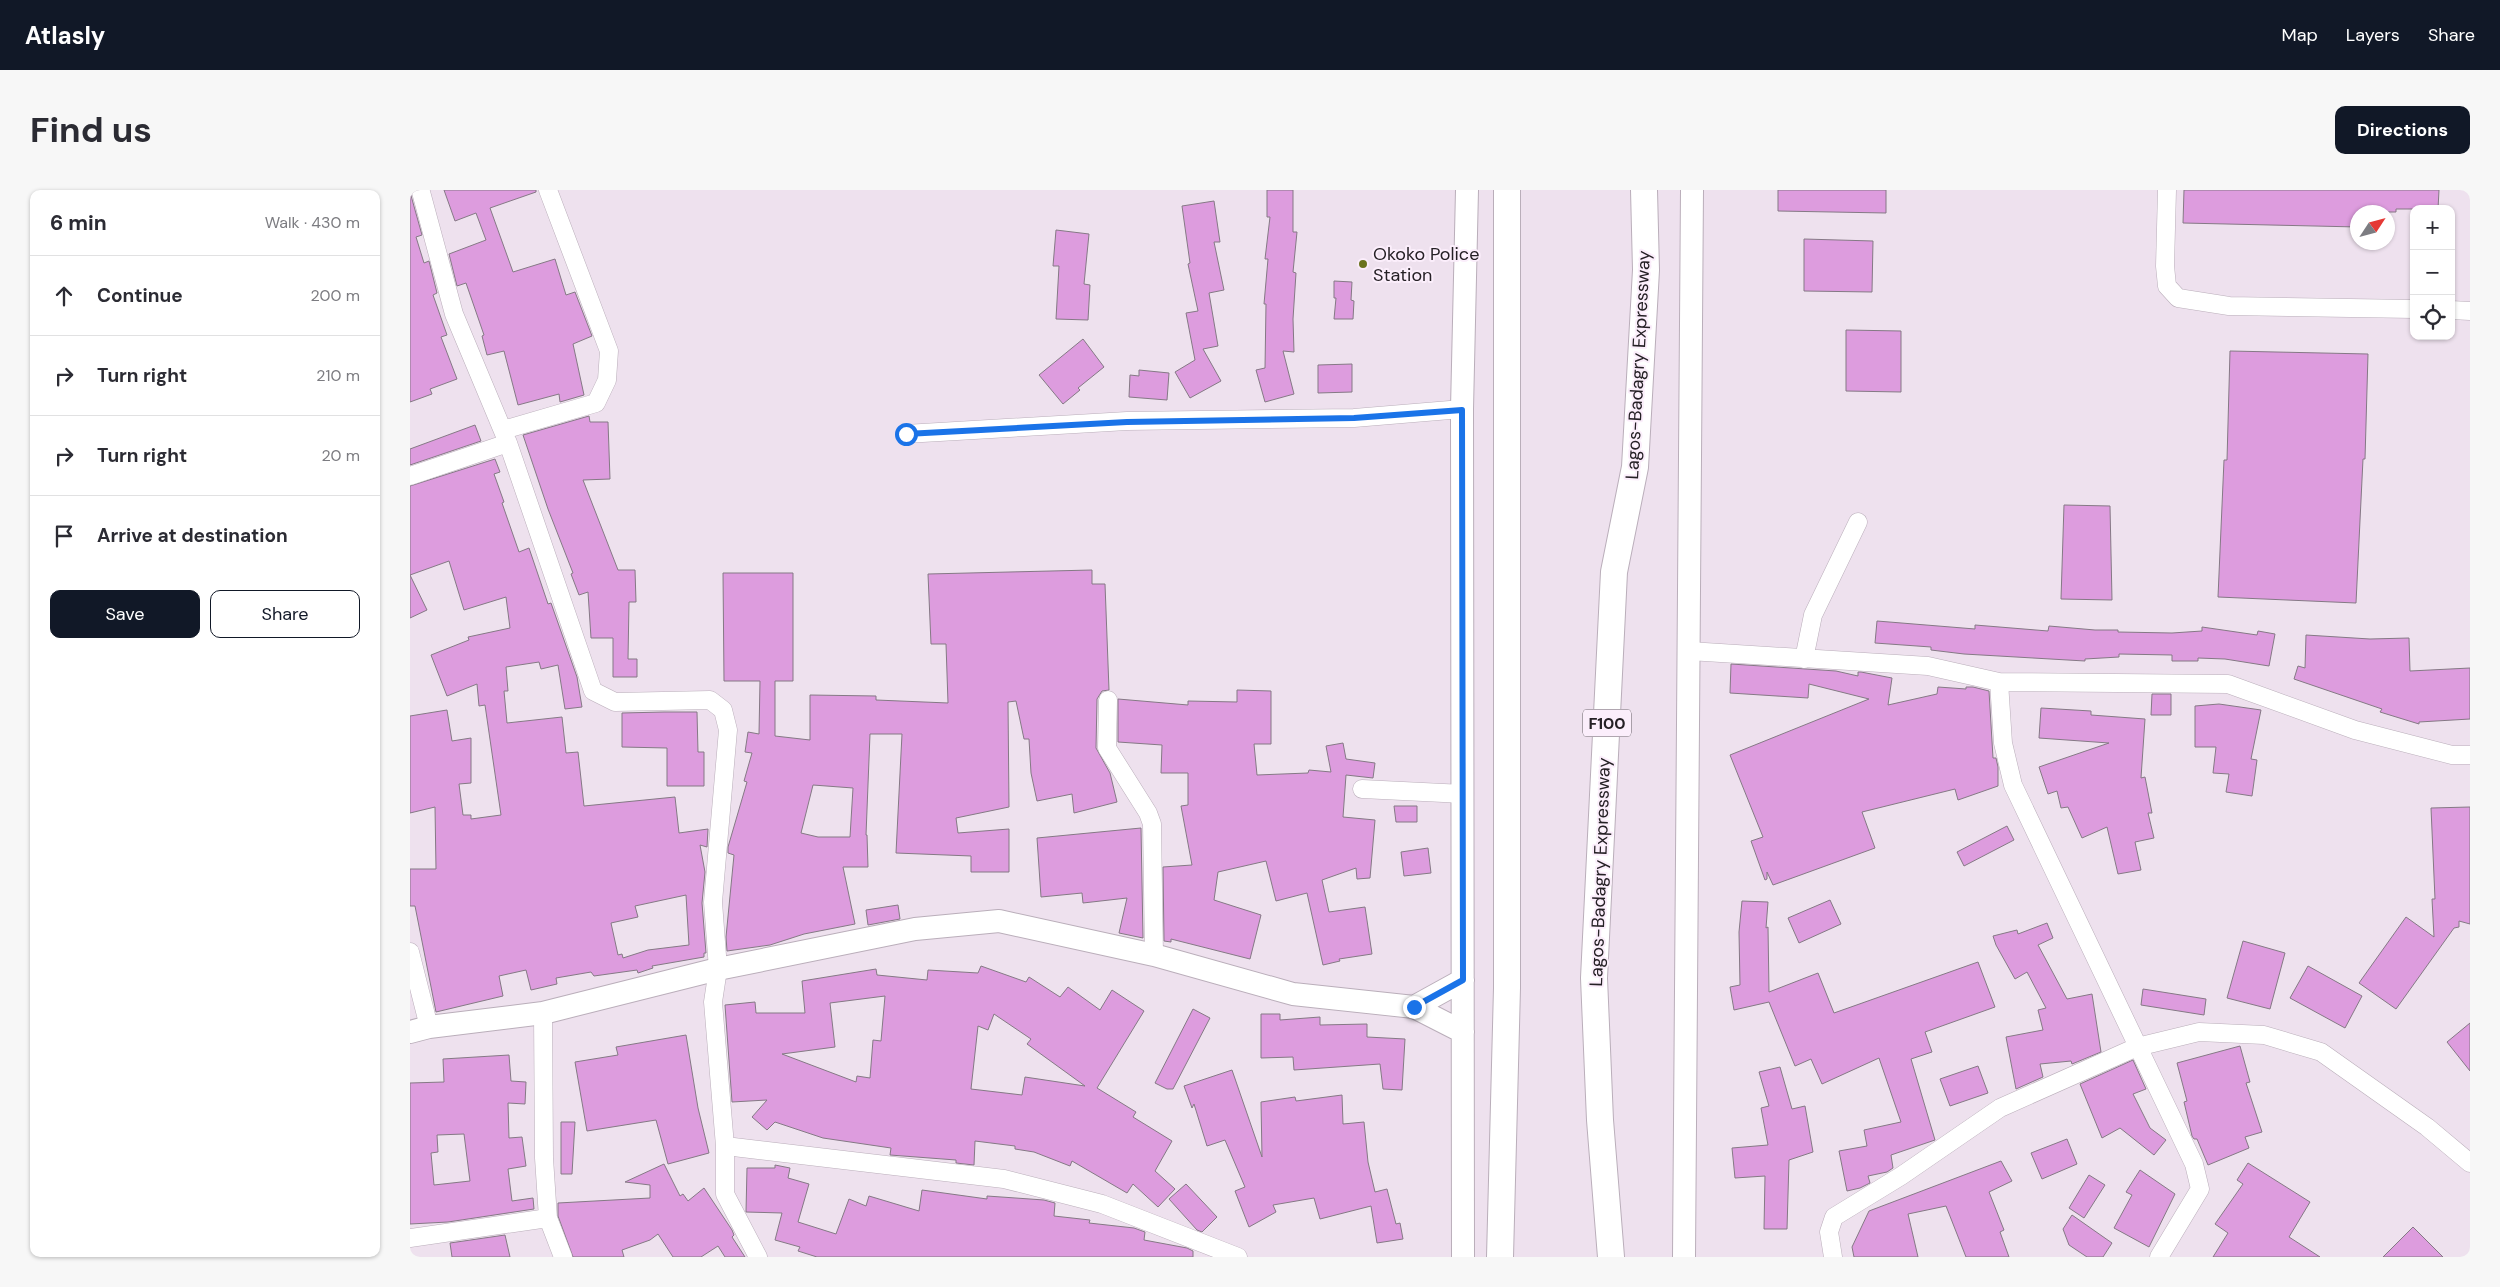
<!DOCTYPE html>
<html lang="en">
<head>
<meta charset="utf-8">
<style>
  :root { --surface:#fff; --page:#f7f7f7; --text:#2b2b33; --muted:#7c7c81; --line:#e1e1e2; --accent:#111827 }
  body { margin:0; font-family:"DM Sans",sans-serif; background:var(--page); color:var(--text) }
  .controls { position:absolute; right:15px; top:15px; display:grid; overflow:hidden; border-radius:10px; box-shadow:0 1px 4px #0004 }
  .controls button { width:45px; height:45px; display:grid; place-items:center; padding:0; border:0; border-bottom:1px solid var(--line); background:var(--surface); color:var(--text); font:25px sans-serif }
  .compass { position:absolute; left:1940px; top:15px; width:45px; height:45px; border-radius:50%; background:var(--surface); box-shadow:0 1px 4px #0004; rotate:54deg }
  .stop { position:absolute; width:15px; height:15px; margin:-11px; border:4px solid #1a73e8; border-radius:50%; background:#fff }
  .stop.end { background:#1a73e8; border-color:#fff; box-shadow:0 1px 5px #0008 }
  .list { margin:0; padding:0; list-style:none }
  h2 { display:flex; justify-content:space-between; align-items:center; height:65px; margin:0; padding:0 20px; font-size:21px }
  h2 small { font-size:16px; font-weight:400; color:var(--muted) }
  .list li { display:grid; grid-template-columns:32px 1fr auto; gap:15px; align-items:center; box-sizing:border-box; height:80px; padding:0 20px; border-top:1px solid var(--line) }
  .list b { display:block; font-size:19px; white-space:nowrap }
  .list em { font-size:16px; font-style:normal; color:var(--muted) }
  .actions { display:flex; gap:10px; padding:15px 20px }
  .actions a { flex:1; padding:11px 0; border:1px solid var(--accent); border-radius:10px; text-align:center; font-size:18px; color:var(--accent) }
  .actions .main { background:var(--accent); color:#fff }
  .icon { flex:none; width:28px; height:28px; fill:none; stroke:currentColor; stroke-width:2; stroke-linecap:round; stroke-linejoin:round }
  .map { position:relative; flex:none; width:2060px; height:1067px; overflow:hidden; border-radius:10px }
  header { display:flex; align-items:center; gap:30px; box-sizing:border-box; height:70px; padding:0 25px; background:var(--accent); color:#fff }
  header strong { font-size:24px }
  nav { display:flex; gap:28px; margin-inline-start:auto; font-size:18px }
  .intro { display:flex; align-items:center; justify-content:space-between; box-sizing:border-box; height:120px; padding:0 30px }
  h1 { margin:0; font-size:35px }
  .button { padding:12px 22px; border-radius:10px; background:var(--accent); color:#fff; font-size:18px; font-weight:700 }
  main { display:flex; gap:30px; padding:0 30px }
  aside { flex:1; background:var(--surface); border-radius:10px; box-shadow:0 1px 4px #0004 }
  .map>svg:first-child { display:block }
</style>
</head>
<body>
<header>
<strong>Atlasly</strong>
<nav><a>Map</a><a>Layers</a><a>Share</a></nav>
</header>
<div class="intro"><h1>Find us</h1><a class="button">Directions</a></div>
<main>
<aside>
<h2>6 min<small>Walk · 430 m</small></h2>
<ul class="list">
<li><svg class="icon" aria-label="ahead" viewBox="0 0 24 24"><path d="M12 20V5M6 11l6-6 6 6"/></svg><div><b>Continue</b></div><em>200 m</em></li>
<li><svg class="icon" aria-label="right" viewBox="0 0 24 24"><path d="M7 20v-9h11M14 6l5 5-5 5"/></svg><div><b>Turn right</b></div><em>210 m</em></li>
<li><svg class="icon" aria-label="right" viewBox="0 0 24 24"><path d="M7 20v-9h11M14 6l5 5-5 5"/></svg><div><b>Turn right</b></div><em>20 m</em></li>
<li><svg class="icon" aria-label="arrive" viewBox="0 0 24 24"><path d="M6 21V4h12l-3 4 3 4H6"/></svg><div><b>Arrive at destination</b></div></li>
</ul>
<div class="actions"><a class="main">Save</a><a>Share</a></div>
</aside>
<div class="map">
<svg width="2060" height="1067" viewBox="0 0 2060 1067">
  <rect width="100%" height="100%" fill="#eee1ee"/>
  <path fill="#dd9cde" stroke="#857985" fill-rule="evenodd" d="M34,0H126V2L80,18L103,82L145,69L156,105L165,102L182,146L163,154L174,205L150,212L149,204L108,215L94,161L77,165L72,146L74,145L56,93L47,96L39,64L76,50L66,23L45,31Z
    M857,0H883V42H887L883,82L886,83L883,129L884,162L873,161L884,204L855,212L846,180L855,178L856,114H854L858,69H855L860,27H857Z
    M1368,0H1476V23L1368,21Z
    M1774,0H2029L2028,19H1986V22H1948V37L1773,33Z
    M0,2L12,45L6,47L14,73L19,71L27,103L23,105L37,145L31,147L47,189L20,199L22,204L0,212Z
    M804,11L810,52H804L814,100L799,103L808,156L793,159L811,191L780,208L765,182L785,170L776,123L788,121L778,74L780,73L772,16Z
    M646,40L679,44L674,94L680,95L678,130L646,129L649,76H643Z
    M1394,49L1463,51L1462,102L1394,101Z
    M924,91L942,92L941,110L944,111L943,129H924L926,108H924Z
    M1436,140L1491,141V202L1436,201Z
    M673,149L694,177L668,198L670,200L653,214L629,185Z
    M1820,161L1958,164L1955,269H1953L1946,413L1808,407L1814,270H1817Z
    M942,174V202L908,203V175Z
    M729,180L759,183L757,210L719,207L720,185L729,186Z
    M179,226L180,232H198L200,289L173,290L208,380H225L226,412H219L218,469H227V487H203V448H181L178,402L169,405L161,384L163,383L138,319L113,245Z
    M65,235L71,251L0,275V259Z
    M85,269L90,282L84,284L94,312L92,313L109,362L119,358L138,414L141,413L167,487L172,517L155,519L148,475L131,479L129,472L96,477L98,501H94L97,533L152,527L156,563L168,562L174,616L265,607L269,643L298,639L297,657L290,655L295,682L292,713L296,763H294V767L242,776L243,778L228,783L227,780L184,786L181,782L146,788L147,794L121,800L116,780L89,786L93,806L26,822L5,716H0V679H26L25,617L0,623V526L37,520L42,551L61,548V593L49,594L53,625H61V629L91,625L75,515L69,516L67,494L37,506L21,465L59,450L58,447L100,438L96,407L54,420L39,371L0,385V296ZM276,705L279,755L238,760L213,768L212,764L208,765L201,733L228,727L225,716Z
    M1654,315L1700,316L1702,410L1651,409Z
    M682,380V394H695L699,500L692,501L687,509L686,558L700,583L707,612L664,623L662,604L627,611L621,583L619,549H614L606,511L598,512L599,617L546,628L548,643L599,639V682H561V666L486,663L492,544H460L456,645H457L458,677H433L445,734L394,744L360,755L317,761L316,747L324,665L318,663V657L337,592L334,591L342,563L335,562L338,542L349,544L350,491H314L313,383H383V491H365V546L400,550V505L466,506V510L538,513L536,454H521L518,384ZM403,595L443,598L440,647H408L391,643Z
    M0,385L17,420L0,428Z
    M1467,431L1565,439V435L1638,441L1639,436L1685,440H1708V442L1762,443L1792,441V437L1847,445L1848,441L1865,444L1859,476L1815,469L1788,468V471H1762V465L1709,464V467L1675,469V471L1554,464L1521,460V457L1465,453Z
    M1896,445L1960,449L1999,448L2000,481L2060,478V529L2009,532V534L1970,522L1972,519L1884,489L1888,476L1895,478Z
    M1321,474L1426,481L1448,486V482H1451L1482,488L1478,515L1527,504L1528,497L1556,499V497H1563L1579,501L1583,568H1586L1588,577V596L1548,610L1545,599L1452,622L1465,658L1363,695L1357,682V689L1355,690L1341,651L1353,647L1320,565L1459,509L1399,494L1398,508L1320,503Z
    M827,500L861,501V554H844L847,585L898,583L899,580L921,582L916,556L933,553L936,569L965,573L963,588L936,585L933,627L965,630L960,688L947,689L946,678L912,690L919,722L955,717L962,764L929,769L930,771L913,775L897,703L866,711L856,671L808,682L804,710L851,725L840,769L761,749V752L754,751L753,677L782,675L771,616L778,615V583H751L752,555L708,552V509L778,515V511L827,512Z
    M1742,504H1761V525H1741Z
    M1809,514L1851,520L1841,569L1847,570L1842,606L1816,602L1819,584L1803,583L1806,557H1785V516Z
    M1631,518L1681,521V525L1735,529L1731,588L1735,587L1742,623H1738L1744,648L1725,652L1731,680L1708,684L1697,637L1672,648L1658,617L1651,618L1647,601L1638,604L1629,577L1699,553L1629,548Z
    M254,522H287L288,562H294V596H257V558L212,557V523Z
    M984,616H1007V632H986Z
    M2060,617V734L2049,731V737L2044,738L1986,819L1949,793L1996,727L2024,747L2022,709H2025L2021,618Z
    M1597,636L1604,650L1554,676L1547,662Z
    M731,638L733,748L709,743L717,708L673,713L672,703L631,707L627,648Z
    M1018,658L1021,683L994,686L991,662Z
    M1420,710L1431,734L1389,753L1378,728Z
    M1332,711L1358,712L1356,738L1358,737L1359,802L1408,783L1424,823L1568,772L1585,817L1515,842L1522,862L1501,869L1525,950L1481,965L1483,978L1477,982L1458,986L1460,993L1450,998L1437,1001L1429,961L1457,956L1454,940L1491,932L1469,868L1412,894L1401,869L1385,876L1359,812L1324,820L1320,797L1330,795L1329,742Z
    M488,715L490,729L458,735L456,720Z
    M1637,733L1643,748L1628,755L1657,809L1682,804L1691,862L1662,874L1661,871L1630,874L1633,887L1606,899L1596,847L1633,840L1628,820L1636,818L1617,782L1605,789L1586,755L1583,746L1607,740L1608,744Z
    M1833,751L1875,763L1860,819L1817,808Z
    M571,776L616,792L619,787L650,807L658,797L690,820L702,800L734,821L687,898L726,922L723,927L762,951L745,981L765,999L748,1017L723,994L717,1003L662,971L660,976L624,962L605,959V956L565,951L564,975L546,973V970L480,965L481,958L413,948L365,932L357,940L342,927L357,910L322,912L315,815L345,812L346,823H395L392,791L466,779L467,785L517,790L518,780L568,783ZM475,806L471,851L463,850L460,888L447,886L446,892L372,864L425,857L420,813ZM584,824L621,849L617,854L675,896L615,887L612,905L561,899L568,836L578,840Z
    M1898,776L1952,806L1935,838L1880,808Z
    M1733,799L1796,809L1794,825L1731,815Z
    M783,819L800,828L763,899H757L745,893Z
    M851,824H870V830L910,827V835L957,834V847L995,849L992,900L973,899L970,874L884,880L883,867L851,868Z
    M2060,833V881L2037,852Z
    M276,845L288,918L299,963L258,974L246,930L177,941L165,872L208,865L206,857Z
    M1830,856L1840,892L1836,893L1852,942L1835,947L1839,958L1798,975L1787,949H1784L1782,946L1774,912L1777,911L1767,873Z
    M99,865L101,891L116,892L115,914L98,913L99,948L112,947L116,976L98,979L102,1011L123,1008L124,1019L38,1032L0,1034V893L34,892L33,869ZM54,944L60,991L24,995L21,963L28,962L27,945Z
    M1723,870L1736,899L1723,904L1740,938L1756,950L1744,965L1710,938L1692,948L1670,894Z
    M1568,876L1578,903L1540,916L1530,889Z
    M1370,877L1382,919L1395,916L1403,962L1379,970L1377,1039H1354L1355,986L1325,988L1322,958L1358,955L1351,918L1359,916L1349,882Z
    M822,880L852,967L851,912L885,907L886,911L932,905L933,934L954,932L958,972L965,1002L977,999L986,1034L990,1033L993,1049L967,1053L961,1016L910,1029L904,1008L863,1015L866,1022L839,1037L825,1001L835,997L815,950L797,956L784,914L782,918L774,896Z
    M151,932H165L162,984H151Z
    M1657,949L1667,974L1632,989L1621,963Z
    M1591,971L1602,991L1579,1002L1594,1040L1590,1042L1599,1067H1556L1536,1016L1498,1024L1508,1067H1444L1442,1057L1459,1021Z
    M1838,973L1900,1012L1879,1047L1910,1067H1803L1818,1043L1805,1034L1833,994L1827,990Z
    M254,974L270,1006L273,1004L278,1011L294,998L322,1040L324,1045L322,1047L335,1067H315L308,1056L291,1067H263L248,1044L240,1050L212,1060L214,1067H163L148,1026V1013L240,1008V995L215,992Z
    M365,975L380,978L378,988L399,994L388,1032L426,1044L439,1009L456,1016L459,1006L509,1021L512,1000L577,1009V1006L634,1010L645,1013L644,1026L680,1030L679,1033L724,1038L735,1042L734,1050L777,1058L783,1061V1067H407L388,1061L390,1057L365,1050L372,1023L336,1022L337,978H365Z
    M1730,980L1765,1004L1739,1057L1704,1038L1722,1005L1716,1002Z
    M1679,985L1695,995L1674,1028L1659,1018Z
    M776,994L807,1027L792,1042L787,1040L759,1009Z
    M1662,1025L1702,1053L1693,1067H1677L1659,1055L1653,1039Z
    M2003,1037L2033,1067H1973Z
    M95,1045L100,1067H42L40,1053Z"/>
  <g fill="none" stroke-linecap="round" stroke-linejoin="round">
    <defs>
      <path id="minor" d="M1757,0L1755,76L1757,96L1768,108L1819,116L2004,119
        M11,2L44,124L98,253L183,501L205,512L300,510L313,520L318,540L303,712L308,779L303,812L315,956V1004L348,1067
        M2041,120L2060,121
        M93,240L186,213L197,190L199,161L138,0
        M495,244L717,231L944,228L1052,219
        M0,286L98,253
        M1279,461L1518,476L1589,492L1818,494L1945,540L2042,565H2060
        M1394,469L1403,425L1448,332
        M1589,492L1593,553L1603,595L1784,974L1790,999L1749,1067
        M698,510L697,558L738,623L742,634L744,765
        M952,599L1054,604
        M0,762L19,837
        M133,823L134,968L138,1028L153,1067
        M315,956L594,989L692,1014L828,1067
        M0,1048L138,1028
        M1423,1067L1419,1042L1424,1027L1491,986L1590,918L1727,857L1789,842L1854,845L1911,862L2017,937L2060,973"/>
      <path id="major" d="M1004,817L1053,790
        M0,842L19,837L133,823L308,779L505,739L589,731L744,765L883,804L1004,817L1053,842
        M1053,1067L1052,219L1057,0
        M1274,1067L1282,0"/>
      <path id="highway" d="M1090,1067L1097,798V0
        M1201,1067L1190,930L1184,788L1204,382L1225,277L1236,80L1234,0"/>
    </defs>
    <use href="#minor" stroke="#baaeba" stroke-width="19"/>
    <use href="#major" stroke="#baaeba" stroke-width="24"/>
    <use href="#highway" stroke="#baaeba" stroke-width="28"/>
    <use href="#minor" stroke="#fff" stroke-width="18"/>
    <use href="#major" stroke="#fff" stroke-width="22"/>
    <use href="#highway" stroke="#fff" stroke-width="26"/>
  </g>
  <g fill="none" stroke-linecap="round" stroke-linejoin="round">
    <path stroke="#1a73e8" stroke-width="6" d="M496,244L717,232L944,228L1052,220L1053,790L1004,817"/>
  </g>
  <circle fill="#6a731d" stroke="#fbeefb" stroke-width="2" cx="953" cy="74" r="5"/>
  <g text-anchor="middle" stroke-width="4" stroke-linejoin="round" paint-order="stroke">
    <rect fill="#fbeefb" stroke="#655e65" stroke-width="1" x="1173" y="519.5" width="48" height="27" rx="4"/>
    <g font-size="16" font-weight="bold" fill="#252025">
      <text x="1197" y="539">F100</text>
    </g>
    <g font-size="18" fill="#252025" stroke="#fbeefb" text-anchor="start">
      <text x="963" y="70">Okoko Police<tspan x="963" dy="21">Station</tspan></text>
    </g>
    <g font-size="18" fill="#252025" stroke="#fbeefb">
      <text transform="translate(1228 175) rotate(-87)" y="6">Lagos-Badagry Expressway</text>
      <text transform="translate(1190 682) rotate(-88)" y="6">Lagos-Badagry Expressway</text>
    </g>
  </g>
</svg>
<div class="controls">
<button>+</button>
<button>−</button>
<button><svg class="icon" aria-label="locate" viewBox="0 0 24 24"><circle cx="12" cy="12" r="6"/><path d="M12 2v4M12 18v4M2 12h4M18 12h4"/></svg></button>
</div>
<svg class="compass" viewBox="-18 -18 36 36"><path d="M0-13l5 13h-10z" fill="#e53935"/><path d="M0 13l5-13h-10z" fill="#7c7c81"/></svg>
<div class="stop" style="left:496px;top:244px"></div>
<div class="stop end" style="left:1004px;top:817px"></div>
</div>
</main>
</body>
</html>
